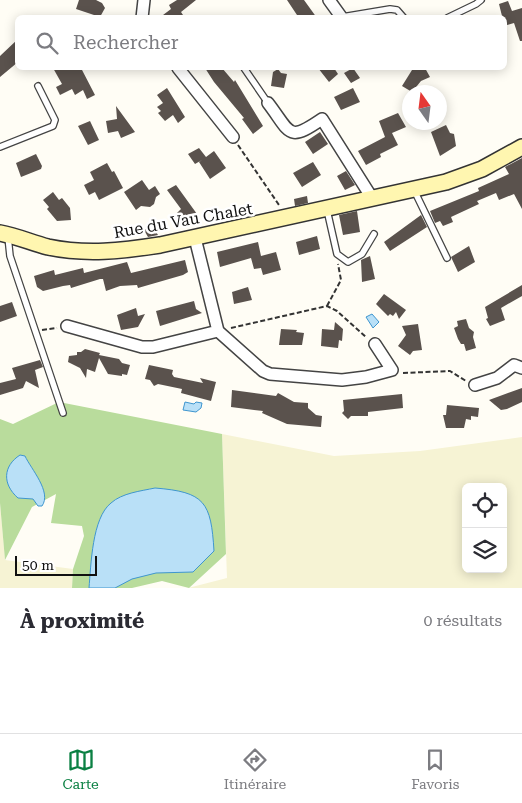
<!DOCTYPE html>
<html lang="fr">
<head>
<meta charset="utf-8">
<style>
  :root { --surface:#fff; --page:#f7f7f7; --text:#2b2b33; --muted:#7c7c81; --line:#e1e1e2; --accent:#0b8043 }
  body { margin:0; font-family:"Roboto Serif",serif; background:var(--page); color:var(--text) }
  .controls { position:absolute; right:15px; bottom:15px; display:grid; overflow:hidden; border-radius:8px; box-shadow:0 2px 12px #0003 }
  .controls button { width:45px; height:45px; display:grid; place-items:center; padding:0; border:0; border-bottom:1px solid var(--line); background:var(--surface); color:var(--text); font:25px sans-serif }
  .compass { position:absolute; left:402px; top:85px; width:45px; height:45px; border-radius:50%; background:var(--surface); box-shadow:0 2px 12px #0003; rotate:346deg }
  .scale { position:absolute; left:15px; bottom:12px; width:82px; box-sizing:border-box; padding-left:5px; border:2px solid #111; border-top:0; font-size:14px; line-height:18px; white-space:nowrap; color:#111; -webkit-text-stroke:4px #fff; paint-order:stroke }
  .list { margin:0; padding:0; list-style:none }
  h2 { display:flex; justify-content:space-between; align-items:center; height:65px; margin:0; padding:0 20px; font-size:21px }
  h2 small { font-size:16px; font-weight:400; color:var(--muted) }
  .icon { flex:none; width:28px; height:28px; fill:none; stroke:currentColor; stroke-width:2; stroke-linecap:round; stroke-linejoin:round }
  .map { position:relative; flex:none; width:522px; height:588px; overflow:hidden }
  .search { position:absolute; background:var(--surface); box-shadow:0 2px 12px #0003; left:15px; right:15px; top:15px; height:55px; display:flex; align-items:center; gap:12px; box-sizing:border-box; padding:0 18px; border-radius:8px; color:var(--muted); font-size:19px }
  .sheet { height:145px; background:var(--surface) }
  nav { display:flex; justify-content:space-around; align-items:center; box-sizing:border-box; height:70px; border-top:1px solid var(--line); background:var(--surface); font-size:14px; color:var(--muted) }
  nav a { display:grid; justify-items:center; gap:2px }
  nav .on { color:var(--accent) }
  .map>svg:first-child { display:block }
</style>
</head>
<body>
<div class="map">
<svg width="522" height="588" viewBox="0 0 522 588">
  <rect width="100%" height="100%" fill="#fffdf5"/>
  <path fill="#f6f3d4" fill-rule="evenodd" d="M222,434L334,456L420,451L522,437V588H188L227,578ZM466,487H503V569H466Z
    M0,503L5,560L73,569L72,588H0Z"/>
  <path fill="#b9dc9c" d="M59,402L222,434L226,554L189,588L162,581L132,588H72L73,569L84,536L82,526L51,523L56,494L32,507L5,560L0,503V419L13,424Z"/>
  <path fill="#b9e0f7" stroke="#3f96cf" d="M372,314L379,322L373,328L366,317Z
    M185,402L194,404L196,402L202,403L201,408L196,412L183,410Z
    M20,455L25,456C31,469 52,492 42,506H38L33,499L18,498C2,484 3,466 20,455Z
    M155,488C205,492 211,502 214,551L193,572L156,573L132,579L115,588H89C91,565 92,518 111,503C122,493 141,491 155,488Z"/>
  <path fill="#5a524d" d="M79,0H96L102,3L105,8L100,17L76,9Z
    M177,0H196L181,12L185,18H159L171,9L169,5Z
    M287,0H304L317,18H299Z
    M508,1L512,11L522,8V41H520L514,23L507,25L502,16L499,4Z
    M18,39V62L0,77V56Z
    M53,68H81L95,95L87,99L83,90L75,95L72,89L60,95L56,87L62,84Z
    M205,68H222L234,82L235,80L263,126L253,134L242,119L244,118L214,82Z
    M318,68H334L338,74L329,82Z
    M353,68L360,78L351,83L344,73Z
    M417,68H425L430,77L421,81L412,92L402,86L412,70Z
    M278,69L281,73L287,74L284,88L271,86L273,72Z
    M167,88L185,117L178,123L173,115L165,121L158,113L161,111L157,107L163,103L157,95Z
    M353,88L360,102L341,110L334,97Z
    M116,106L135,132L121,138L118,131L108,133L106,121L117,119Z
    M398,113L406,127L392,133L398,145L380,154L381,157L366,165L358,151L385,137L379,121Z
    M90,121L99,140L88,145L78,126Z
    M446,125L450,133L454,134L456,146L440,156L431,132Z
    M320,132L328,144L313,154L305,142Z
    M199,148L206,157L214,151L226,168L210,179L199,162L202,160L195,164L188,154Z
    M36,154L42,166L41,169L21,177L16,163Z
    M522,158V209L514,194L499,200L496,193L477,201L479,204L451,217L453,222L443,226L440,221L435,223L430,211L479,191L478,188L509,174L505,167Z
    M313,162L321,175L302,187L293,173Z
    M107,163L112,172L114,171L123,188L99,200L95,192L89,195L84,185L94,180L90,172Z
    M346,171L355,185L345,190L337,176Z
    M142,180L149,190L155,186L160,194L156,197L154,204L150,207L141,206L136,210L124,192Z
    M176,185L197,214L187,221H179L177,217V213L181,209L167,190Z
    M53,192L59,200L62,198L70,208L71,220L57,221L47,209L49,207L43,200Z
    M307,196L308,203L295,206L294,199Z
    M357,211L360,232L343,235L339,215Z
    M421,215L427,227L390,251L384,242Z
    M152,226L158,235L148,237L144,230Z
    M317,236L320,249L299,255L296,242Z
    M258,242L261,256L276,252L281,270L263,275L261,268L254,269L251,258L220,267L217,252Z
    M469,246L475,262L458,272L451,257Z
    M370,256L375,279L362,282L361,260Z
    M185,260L188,272L183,275L138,288L137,285L120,286L106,291L103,279H100L71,288L70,285L63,286L43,291L37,287L34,276L54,270L55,275L83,268L84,273L127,262L131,273Z
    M522,285V296L501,308L505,320L490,326L486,319L488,318L485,307Z
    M248,287L252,300L234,304L232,292Z
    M384,294L406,310L399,319L396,312L393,316L390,314L388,316L376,304Z
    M194,301L196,309L202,313L160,326L156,311Z
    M12,302L17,316L0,322V306Z
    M136,308L138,316L145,314L138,327L121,330L117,315Z
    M466,319L469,328L474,332L473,337L476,348L466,351L464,344H461L458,339L454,328L458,326L457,321Z
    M335,322L343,329L342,341L339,340L338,348L321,346L322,329L334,330Z
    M418,324L422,350L413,351L410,355L398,346L406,335L402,326Z
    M281,329L297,330L296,332L304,333L302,345H279Z
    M85,349L100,353L99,355L119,359L122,363L130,365L127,375L122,374V376L108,374L99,358L95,372L87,369L86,378L80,368L68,362L69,356L77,355V352H81Z
    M40,360L43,367L35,370L39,388L26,381L23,388L0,395V383L16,379L12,368Z
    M149,365L173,370L172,374L174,377L203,383L200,378L216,382L211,401L181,393L182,389L158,384L154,386L150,380L145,379Z
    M522,388V402L507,409L501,410L489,400Z
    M232,390L276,396L278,393L294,402L308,403V408L316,415L322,416L321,427L287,424L262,413L263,411L231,407Z
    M402,394L403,408L368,412V416H351L348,419L342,413L344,411L343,400Z
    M447,405L479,408L478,417L471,416V420L466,419L464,428H446L443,415H446Z"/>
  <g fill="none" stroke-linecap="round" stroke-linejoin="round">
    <defs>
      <path id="lane" d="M342,17L390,9L397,10L404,18
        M447,18L476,4L481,0
        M244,68L268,103
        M0,147L53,126L55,120L38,86
        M414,190L447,258
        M327,210L337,254L348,262L362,254L374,234
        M8,237L10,256L63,413"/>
      <path id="street" d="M329,0L342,18
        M142,18L144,0
        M178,68L233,137
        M268,103C291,133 287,143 322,119L372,198
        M195,238L218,331L263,371L270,374L342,380L366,377L392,370L375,344
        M67,326L142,347H153L218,331
        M475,385L497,378L514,365L522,368"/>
      <path id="secondary" d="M0,233C17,236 32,243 48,247C86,255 122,251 160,245L446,182L482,169L522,147"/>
    </defs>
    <use href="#lane" stroke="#444" stroke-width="8"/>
    <use href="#street" stroke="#444" stroke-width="14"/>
    <use href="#secondary" stroke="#333" stroke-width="18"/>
    <path stroke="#333" stroke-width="2" stroke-dasharray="5 2.5" stroke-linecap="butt" d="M238,145L279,205
      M327,306L341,280L338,264
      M231,328L327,306L337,311L367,338
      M42,330L57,328
      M403,373L450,371L466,381"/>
    <use href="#lane" stroke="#fff" stroke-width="5.5"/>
    <use href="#street" stroke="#fff" stroke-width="11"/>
    <use href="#secondary" stroke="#fff6b0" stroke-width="15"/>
  </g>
  <g text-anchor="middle" stroke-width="5" stroke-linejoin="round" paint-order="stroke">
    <g font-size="16" fill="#111" stroke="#fff">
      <text transform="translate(183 220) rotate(-10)" y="6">Rue du Vau Chalet</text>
    </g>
  </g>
</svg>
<div class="controls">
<button><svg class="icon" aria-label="locate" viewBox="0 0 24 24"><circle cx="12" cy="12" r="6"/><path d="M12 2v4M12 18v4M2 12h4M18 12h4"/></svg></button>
<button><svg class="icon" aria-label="layers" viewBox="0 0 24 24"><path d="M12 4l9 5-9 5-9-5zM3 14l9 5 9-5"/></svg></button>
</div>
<svg class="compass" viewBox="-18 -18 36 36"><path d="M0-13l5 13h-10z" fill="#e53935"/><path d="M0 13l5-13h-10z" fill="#7c7c81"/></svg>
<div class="scale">50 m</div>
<div class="search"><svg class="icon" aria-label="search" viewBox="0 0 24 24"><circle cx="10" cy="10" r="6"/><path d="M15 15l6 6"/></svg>Rechercher</div>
</div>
<section class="sheet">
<h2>À proximité<small>0 résultats</small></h2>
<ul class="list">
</ul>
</section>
<nav>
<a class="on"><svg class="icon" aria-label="map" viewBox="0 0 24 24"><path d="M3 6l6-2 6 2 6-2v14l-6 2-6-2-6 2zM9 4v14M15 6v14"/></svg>Carte</a>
<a><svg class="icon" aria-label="directions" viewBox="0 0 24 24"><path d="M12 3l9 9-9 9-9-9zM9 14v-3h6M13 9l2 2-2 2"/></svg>Itinéraire</a>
<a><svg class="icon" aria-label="saved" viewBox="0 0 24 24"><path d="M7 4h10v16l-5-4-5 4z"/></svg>Favoris</a>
</nav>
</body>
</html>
